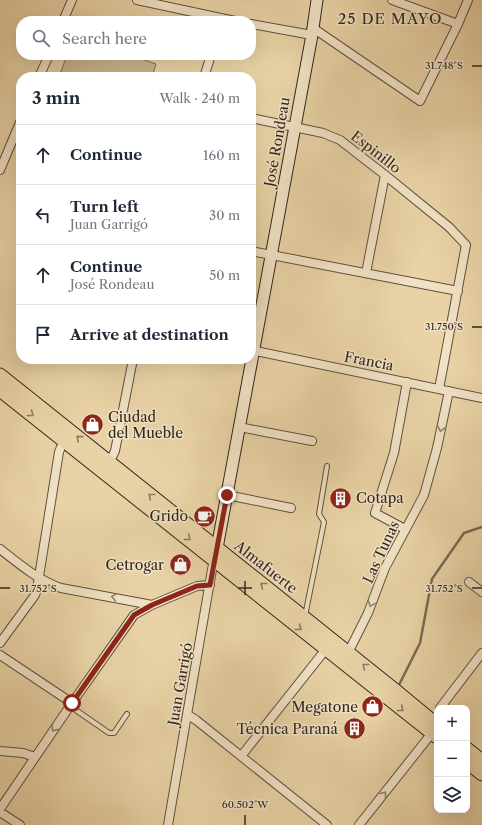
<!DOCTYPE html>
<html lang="en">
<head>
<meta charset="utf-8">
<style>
  :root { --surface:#fff; --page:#f2f2f3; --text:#1f2937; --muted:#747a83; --line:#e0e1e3 }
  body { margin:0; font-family:"Libre Caslon Text",serif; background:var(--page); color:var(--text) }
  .controls { position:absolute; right:12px; bottom:12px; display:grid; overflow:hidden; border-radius:8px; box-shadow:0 4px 16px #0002 }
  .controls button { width:36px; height:36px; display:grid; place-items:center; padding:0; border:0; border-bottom:1px solid var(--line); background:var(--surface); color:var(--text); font:20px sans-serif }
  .stop { position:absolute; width:12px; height:12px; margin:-9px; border:3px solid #8f2418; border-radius:50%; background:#fff }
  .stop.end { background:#8f2418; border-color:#fff; box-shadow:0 1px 4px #0008 }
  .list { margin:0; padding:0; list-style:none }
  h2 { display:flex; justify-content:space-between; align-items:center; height:52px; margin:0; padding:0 16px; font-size:17px }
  h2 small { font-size:13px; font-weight:400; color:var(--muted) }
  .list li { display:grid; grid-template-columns:26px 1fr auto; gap:12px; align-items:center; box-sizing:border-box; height:60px; padding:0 16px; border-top:1px solid var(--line) }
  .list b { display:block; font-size:15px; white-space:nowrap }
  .list p { margin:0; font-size:13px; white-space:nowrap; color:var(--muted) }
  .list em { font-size:13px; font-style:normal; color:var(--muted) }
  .icon { flex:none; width:22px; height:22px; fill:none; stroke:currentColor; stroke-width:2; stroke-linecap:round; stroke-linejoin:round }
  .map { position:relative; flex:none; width:482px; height:825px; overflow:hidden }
  .search { position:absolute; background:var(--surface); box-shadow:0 4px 16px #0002; left:16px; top:16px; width:240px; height:44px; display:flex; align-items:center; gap:10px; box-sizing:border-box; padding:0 14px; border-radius:16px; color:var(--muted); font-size:15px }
  .panel { position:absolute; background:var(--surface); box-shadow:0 4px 16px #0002; left:16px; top:72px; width:240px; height:292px; border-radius:16px }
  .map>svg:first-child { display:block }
</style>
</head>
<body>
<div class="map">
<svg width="482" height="825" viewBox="0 0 482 825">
  <rect width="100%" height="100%" fill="#e9d3a6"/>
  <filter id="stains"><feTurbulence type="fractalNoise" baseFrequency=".005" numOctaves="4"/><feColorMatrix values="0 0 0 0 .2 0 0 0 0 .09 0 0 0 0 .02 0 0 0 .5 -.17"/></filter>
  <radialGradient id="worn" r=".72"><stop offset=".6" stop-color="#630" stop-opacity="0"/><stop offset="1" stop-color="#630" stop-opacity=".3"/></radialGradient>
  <path fill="#cab68f" stroke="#7d6e56" d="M67,55H130L156,64L152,77H59Z"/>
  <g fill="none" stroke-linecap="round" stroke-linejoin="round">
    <path stroke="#796a53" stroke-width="2.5" d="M398,687L420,643L432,579L464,533L482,527"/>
    <defs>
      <path id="lane" d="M305,616L324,522L319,514L327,466
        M70,706L109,733H114L127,714"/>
      <path id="street" d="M137,0L235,21
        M392,0L458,24
        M63,21L72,0
        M251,24L312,35
        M313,28L420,101L458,24L468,0
        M39,77L49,55
        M204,77L211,55
        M251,118L323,133L340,140L385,175L449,227L466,245L439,389
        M0,170L21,120
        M251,251L458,291
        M366,273L385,175
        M251,350L482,398
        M239,427L312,441
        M109,463L115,451L133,359
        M227,495L291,508
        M405,529L375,513L394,453L407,382
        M0,549C19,564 38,580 61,588L152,605
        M469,582L482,592
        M0,643L35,595L37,589L59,452L61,447L66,442
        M348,653L368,613L385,568L424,495L437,448L449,391
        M0,655L72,703
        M440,708L482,653
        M188,715L196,720L327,825
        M0,751L23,753L35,757
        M242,755L326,649
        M0,809L72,703L134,615L152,605L197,586L210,585
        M0,812L20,825
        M168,825L214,558
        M359,825L432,733"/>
      <path id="secondary" d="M217,548L312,35L317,0"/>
      <path id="primary" d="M0,375L396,691L437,725
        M0,390L437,737
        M467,749L482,761
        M467,762L482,774"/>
    </defs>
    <use href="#lane" stroke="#5e513f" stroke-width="6"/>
    <use href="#street" stroke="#5e513f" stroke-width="10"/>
    <use href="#secondary" stroke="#30261d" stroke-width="13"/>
    <use href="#primary" stroke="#30261d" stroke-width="15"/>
    <use href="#lane" stroke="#f1e2c5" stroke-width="4"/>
    <use href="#street" stroke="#f1e2c5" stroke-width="8"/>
    <use href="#secondary" stroke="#f1e2c5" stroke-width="11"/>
    <use href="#primary" stroke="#e9d3a6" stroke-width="13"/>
  </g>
  <defs><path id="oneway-chevron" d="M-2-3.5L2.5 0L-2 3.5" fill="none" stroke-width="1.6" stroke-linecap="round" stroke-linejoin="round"/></defs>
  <g stroke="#8c7c62">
    <use href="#oneway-chevron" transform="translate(31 414) rotate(38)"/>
    <use href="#oneway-chevron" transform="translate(79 438) rotate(-140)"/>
    <use href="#oneway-chevron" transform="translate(151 496) rotate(-141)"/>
    <use href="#oneway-chevron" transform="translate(188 538) rotate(39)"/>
    <use href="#oneway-chevron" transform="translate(263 585) rotate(-142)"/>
    <use href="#oneway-chevron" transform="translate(299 628) rotate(38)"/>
    <use href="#oneway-chevron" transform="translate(365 666) rotate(-141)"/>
    <use href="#oneway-chevron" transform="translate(401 709) rotate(39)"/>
  </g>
  <g stroke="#908471">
    <use href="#oneway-chevron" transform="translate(441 429) rotate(102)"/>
    <use href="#oneway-chevron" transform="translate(114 597) rotate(-170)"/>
    <use href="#oneway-chevron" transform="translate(371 604) rotate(110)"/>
    <use href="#oneway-chevron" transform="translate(54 729) rotate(125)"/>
    <use href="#oneway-chevron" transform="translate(384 794) rotate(-52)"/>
  </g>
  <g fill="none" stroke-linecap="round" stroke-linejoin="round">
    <path stroke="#8f2418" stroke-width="5" d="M72,703L134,615L152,605L197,586L210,585L227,495"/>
  </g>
  <path fill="none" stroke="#30261d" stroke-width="1.5" d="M472,66H482M472,327H482M245,581V595M0,588H10M238,588H252M472,588H482M245,815V825"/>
  <defs>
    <symbol id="shop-disc" viewBox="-11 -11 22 22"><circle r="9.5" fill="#8f2418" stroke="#f1e2c5"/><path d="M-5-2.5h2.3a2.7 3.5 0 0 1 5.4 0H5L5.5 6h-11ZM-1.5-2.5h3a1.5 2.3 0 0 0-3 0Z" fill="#fff"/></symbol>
    <symbol id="building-disc" viewBox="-11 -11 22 22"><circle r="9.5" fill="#8f2418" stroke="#f1e2c5"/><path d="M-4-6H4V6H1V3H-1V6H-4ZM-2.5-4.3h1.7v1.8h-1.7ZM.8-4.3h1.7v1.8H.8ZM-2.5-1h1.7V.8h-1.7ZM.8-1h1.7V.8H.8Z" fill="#fff"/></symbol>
    <symbol id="cafe-disc" viewBox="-11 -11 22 22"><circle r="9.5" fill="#8f2418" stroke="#f1e2c5"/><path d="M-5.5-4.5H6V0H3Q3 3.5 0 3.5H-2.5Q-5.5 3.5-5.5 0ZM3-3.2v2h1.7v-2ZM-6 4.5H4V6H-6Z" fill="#fff"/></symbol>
  </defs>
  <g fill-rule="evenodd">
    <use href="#shop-disc" x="80" y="412" width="25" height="25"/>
    <use href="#building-disc" x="328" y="486" width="25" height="25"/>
    <use href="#cafe-disc" x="192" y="504" width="25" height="25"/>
    <use href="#shop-disc" x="168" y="552" width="25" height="25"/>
    <use href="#shop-disc" x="360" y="694" width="25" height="25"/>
    <use href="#building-disc" x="342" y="716" width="25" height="25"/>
  </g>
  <g text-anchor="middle" stroke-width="3" stroke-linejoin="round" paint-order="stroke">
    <g font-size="14" fill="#30261d" stroke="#f1e2c5">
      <text transform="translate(277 142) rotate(-80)" y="5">José Rondeau</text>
      <text transform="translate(376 152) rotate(38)" y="5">Espinillo</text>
      <text transform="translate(369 361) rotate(11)" y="5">Francia</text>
      <text transform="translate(381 552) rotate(-65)" y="5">Las Tunas</text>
      <text transform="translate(266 567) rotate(38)" y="5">Almafuerte</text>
      <text transform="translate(180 684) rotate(-80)" y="5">Juan Garrigó</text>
    </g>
    <g font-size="14" fill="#30261d" stroke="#f1e2c5" text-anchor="end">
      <text x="108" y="422" text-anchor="start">Ciudad<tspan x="108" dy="16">del Mueble</tspan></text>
      <text x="356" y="503" text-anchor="start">Cotapa</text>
      <text x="188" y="521">Grido</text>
      <text x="164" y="570">Cetrogar</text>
      <text x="358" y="712">Megatone</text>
      <text x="338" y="734">Técnica Paraná</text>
    </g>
    <g font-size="15" letter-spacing="1" fill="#30261d" stroke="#f1e2c5">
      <text x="390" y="24">25 DE MAYO</text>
    </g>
  </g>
  <g font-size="10" text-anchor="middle" fill="#30261d" stroke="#f1e2c5" stroke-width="3" stroke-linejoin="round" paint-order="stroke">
    <text x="444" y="69">31.748°S</text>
    <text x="444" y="330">31.750°S</text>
    <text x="38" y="592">31.752°S</text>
    <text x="444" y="592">31.752°S</text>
    <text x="245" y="808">60.502°W</text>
  </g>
  <rect width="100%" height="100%" filter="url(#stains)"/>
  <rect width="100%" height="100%" fill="url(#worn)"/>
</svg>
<div class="controls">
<button>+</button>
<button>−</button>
<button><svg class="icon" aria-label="layers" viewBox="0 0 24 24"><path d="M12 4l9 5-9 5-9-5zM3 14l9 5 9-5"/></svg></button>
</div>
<div class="stop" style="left:72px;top:703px"></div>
<div class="stop end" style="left:227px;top:495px"></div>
<div class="search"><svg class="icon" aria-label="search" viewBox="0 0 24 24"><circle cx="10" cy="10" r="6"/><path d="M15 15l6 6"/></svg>Search here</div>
<section class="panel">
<h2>3 min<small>Walk · 240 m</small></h2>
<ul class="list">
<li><svg class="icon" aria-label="ahead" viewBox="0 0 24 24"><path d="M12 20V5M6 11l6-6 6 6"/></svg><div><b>Continue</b></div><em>160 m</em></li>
<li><svg class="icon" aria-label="left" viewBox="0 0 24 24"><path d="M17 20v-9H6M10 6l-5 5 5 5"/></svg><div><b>Turn left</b><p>Juan Garrigó</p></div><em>30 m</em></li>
<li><svg class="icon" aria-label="ahead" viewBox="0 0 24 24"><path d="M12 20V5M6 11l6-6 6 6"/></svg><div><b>Continue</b><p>José Rondeau</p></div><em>50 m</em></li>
<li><svg class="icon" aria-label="arrive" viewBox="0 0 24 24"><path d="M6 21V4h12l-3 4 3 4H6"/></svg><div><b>Arrive at destination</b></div></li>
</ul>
</section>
</div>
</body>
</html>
